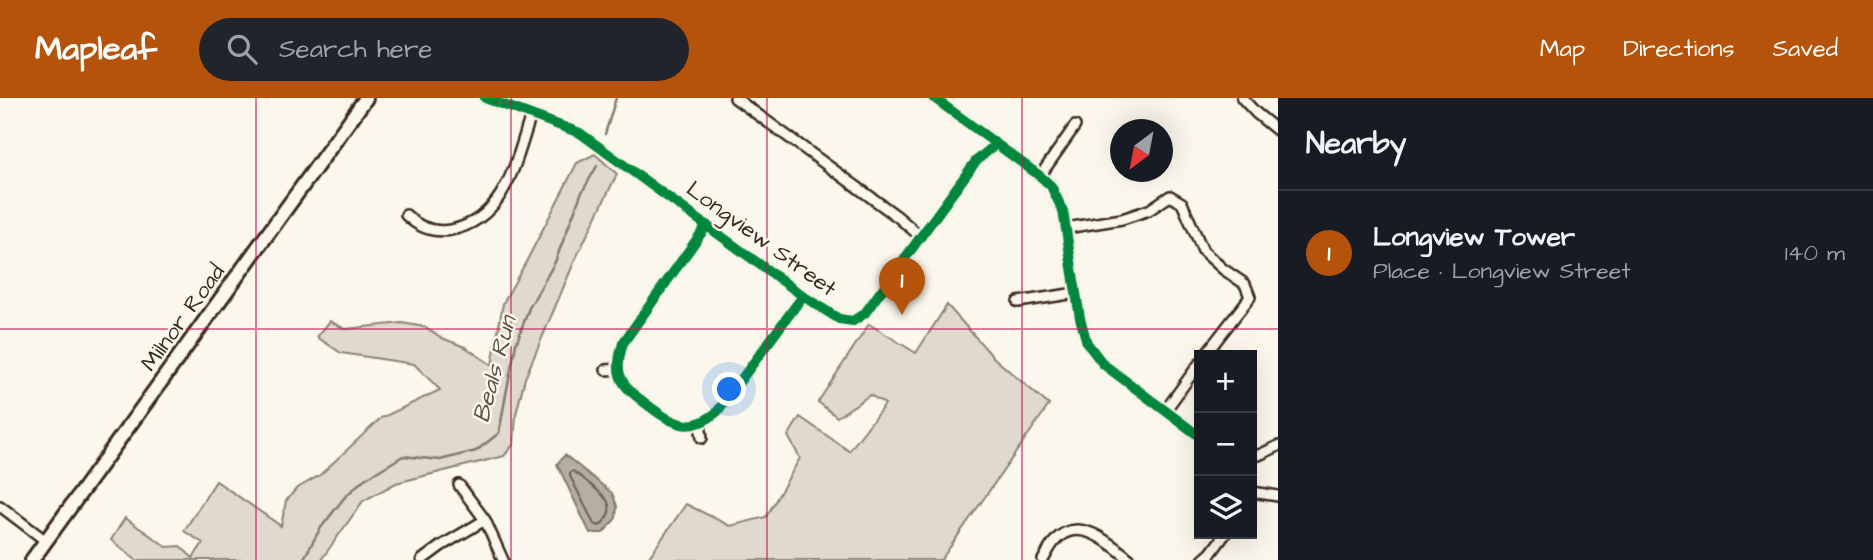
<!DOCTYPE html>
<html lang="en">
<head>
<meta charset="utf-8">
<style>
  :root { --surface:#171b24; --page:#20242c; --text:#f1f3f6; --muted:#9ea1a6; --line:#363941; --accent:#b45309 }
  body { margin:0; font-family:"Architects Daughter",sans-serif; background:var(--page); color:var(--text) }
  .controls { position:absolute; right:21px; bottom:21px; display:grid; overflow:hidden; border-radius:0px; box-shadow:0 7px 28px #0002 }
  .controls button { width:63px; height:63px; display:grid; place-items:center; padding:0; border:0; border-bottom:2px solid var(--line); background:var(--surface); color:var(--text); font:35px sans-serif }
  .compass { position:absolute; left:1110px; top:21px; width:63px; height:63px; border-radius:50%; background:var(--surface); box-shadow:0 7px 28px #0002; rotate:212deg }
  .you { position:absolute; left:730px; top:292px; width:24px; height:24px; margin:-18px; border:5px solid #fff; border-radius:50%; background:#1a73e8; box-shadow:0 0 0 10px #1a73e833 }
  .badge { display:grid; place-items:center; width:46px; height:46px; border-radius:50%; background:var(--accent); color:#fff; font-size:23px; font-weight:700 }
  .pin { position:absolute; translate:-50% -58px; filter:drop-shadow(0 2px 4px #0008) }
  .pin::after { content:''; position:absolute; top:37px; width:24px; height:21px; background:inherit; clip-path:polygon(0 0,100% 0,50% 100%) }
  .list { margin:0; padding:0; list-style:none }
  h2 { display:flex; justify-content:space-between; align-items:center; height:91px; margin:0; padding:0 28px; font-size:30px }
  h2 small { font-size:23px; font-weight:400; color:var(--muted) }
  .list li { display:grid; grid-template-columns:46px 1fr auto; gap:21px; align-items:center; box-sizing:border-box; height:126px; padding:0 28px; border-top:2px solid var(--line) }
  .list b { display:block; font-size:26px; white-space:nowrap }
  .list p { margin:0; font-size:23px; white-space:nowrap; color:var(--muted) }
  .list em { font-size:23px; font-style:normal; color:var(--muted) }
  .icon { flex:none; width:38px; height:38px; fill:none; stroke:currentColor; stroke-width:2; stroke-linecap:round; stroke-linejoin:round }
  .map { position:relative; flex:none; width:1278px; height:462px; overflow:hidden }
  header { display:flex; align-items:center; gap:42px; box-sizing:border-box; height:98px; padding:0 35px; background:var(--accent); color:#fff }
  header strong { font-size:33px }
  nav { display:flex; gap:38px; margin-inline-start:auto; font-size:24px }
  .search { width:490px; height:63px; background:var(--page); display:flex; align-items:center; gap:18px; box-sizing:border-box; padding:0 24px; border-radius:38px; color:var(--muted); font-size:26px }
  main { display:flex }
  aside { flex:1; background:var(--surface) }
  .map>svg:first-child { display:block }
</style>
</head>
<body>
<header>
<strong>Mapleaf</strong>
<div class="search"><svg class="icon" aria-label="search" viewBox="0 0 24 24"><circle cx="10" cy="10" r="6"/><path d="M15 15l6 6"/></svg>Search here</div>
<nav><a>Map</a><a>Directions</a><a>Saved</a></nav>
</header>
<main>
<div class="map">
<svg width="1278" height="462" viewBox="0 0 1278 462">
  <rect width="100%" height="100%" fill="#fbf7ec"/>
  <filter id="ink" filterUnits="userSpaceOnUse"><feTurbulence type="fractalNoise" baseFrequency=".0143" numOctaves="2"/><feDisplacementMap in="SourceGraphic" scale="14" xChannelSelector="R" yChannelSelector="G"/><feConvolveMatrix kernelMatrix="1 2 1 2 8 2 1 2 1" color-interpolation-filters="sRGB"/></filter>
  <g filter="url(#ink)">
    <path fill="#dfd9ce" stroke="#8d8276" stroke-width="2" d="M595,56L617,76L575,162L525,280L516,316L514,346L504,358L396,385L363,403L321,462H136L111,442L125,420L167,449L180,448L193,460L203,445L184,433L216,383L281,428L286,403L296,391L320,377L381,320L440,292L414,266L341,255L317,239L330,223L345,231L402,225L425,229L442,240L465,249L492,267L503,205L526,164L577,65Z
      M947,207L994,260L1049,307L941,462H647L686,406L730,428L766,419L800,360L788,338L800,319L849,353L885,306L870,297L837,319L818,304L869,226L916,255Z"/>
    <path fill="#b6aea2" stroke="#85796d" stroke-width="2" d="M565,357L612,395L617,408L616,420L603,435H590L557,366Z"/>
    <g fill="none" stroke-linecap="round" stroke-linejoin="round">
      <path stroke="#6c5f53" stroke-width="2" d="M573,373C579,377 585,382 591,387C608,401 618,409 600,428L594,426L570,378V375Z"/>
      <path stroke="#85796d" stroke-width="2.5" d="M605,36L616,0
        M303,462L320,431L344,400L363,382L403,358L440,362L476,353L499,335L506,296L516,246L529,210L555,164L581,96L597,68"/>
      <defs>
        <path id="minor" d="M485,0L580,35L803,198L839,221L853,223L865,215L976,63L996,46
          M735,0L898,119L920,138
          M934,0L1040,78L1051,88L1063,113L1080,220L1087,245L1103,266L1199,338
          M1242,0L1256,15L1278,33
          M1040,78L1075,28
          M406,117C418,129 433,135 451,132C506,121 516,62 531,17
          M707,127L623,245C620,255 617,267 620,277C624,290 635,297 645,305C670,324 689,338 717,314L803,198
          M1066,130L1122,121L1149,112L1170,98L1182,105L1203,153L1223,171L1245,186L1250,199L1205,257
          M1018,204L1076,195
          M606,272L619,271
          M1165,313L1199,266
          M700,325L702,340
          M1252,357H1259L1278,348
          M459,387L485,422L503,462
          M1252,394L1278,398
          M0,408L46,443
          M422,462L441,448L485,422
          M1043,462C1047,456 1050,448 1055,443C1078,416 1111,446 1131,462
          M1203,462L1211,455L1225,436"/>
        <path id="secondary" d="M32,462L366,0"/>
      </defs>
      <use href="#minor" stroke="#3b2a1e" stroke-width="14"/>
      <use href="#secondary" stroke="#3b2a1e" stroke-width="18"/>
      <use href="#minor" stroke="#fbf7ec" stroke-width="9"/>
      <use href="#secondary" stroke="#fbf7ec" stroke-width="12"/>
      <defs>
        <path id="cycleway" d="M485,0L580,35L803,198L839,221L853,223L865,215L976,63L996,46
          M934,0L1040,78L1051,88L1063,113L1080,220L1087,245L1103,266L1199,338
          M707,127L623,245C620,255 617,267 620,277C624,290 635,297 645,305C670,324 689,338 717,314L803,198"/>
      </defs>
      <use href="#cycleway" stroke="#fbf7ec" stroke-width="15"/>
      <use href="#cycleway" stroke="#00873e" stroke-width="10"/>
    </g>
  </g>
  <path fill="none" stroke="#c2185b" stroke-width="2" stroke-opacity="0.55" d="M256,0V462M511,0V462M767,0V462M1022,0V462M0,231H1278"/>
  <g text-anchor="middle" stroke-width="5" stroke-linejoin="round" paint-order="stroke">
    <g font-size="23" fill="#3b2a1e" stroke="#fbf7ec">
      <text transform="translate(762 140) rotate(36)" y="8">Longview Street</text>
      <text transform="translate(182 219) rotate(-54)" y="8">Milnor Road</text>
    </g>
    <g font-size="24" font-style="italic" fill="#605246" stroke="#fbf7ec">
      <text transform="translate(494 271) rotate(-75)" y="8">Beals Run</text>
    </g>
  </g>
</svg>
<div class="controls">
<button>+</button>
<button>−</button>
<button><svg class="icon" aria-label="layers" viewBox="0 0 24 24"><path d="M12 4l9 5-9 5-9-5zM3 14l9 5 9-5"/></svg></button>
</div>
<svg class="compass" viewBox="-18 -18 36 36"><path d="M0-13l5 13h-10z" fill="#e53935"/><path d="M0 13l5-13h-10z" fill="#9ea1a6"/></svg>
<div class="you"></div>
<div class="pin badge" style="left:902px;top:217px">1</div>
</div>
<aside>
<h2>Nearby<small></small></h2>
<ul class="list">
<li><span class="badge">1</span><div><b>Longview Tower</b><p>Place · Longview Street</p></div><em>140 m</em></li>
</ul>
</aside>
</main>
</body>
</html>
